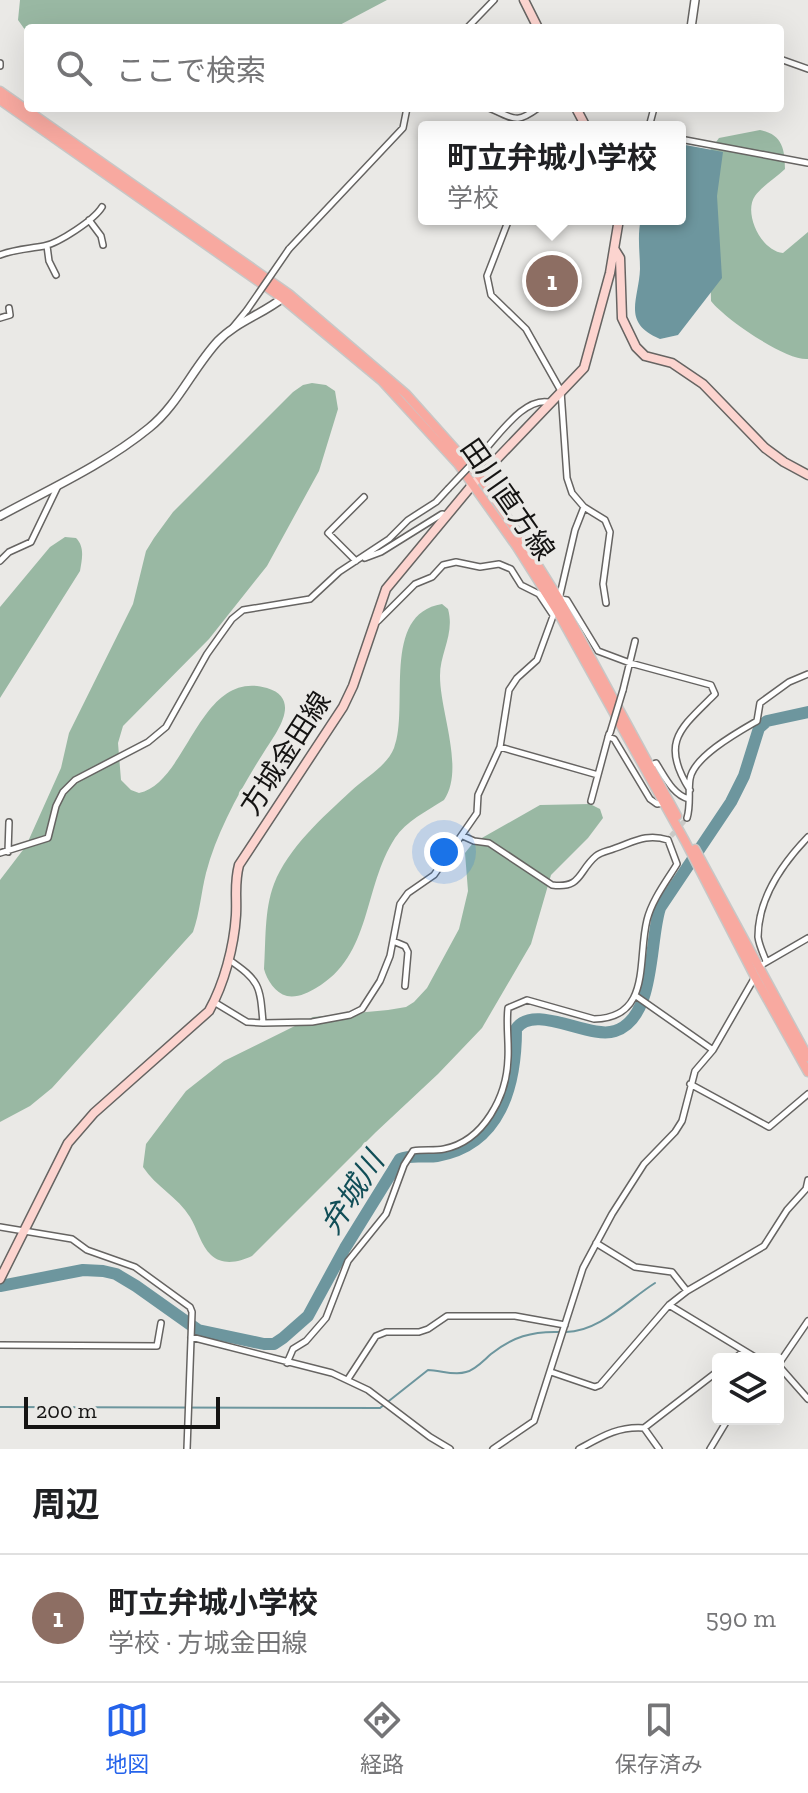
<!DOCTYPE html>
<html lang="ja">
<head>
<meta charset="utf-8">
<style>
  :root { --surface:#fff; --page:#f2f2f2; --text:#202124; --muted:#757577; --line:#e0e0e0; --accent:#2563eb }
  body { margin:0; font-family:"Zilla Slab","Noto Sans JP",serif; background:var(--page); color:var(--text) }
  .controls { position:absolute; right:24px; bottom:24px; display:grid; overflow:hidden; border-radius:8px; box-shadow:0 8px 32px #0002 }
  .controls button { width:72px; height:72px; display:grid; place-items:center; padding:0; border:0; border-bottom:2px solid var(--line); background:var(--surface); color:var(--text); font:40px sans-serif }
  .scale { position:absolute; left:24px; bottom:20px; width:196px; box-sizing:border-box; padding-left:8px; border:4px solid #151413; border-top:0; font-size:22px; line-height:28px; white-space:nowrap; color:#151413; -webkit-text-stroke:6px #eae9e6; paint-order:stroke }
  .you { position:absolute; left:444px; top:852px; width:28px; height:28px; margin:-20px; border:6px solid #fff; border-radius:50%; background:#1a73e8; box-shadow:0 0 0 12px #1a73e833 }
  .badge { display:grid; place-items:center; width:52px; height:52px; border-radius:50%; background:var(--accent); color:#fff; font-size:26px; font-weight:700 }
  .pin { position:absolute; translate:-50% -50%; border:4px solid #fff; box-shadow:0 2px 8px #0006 }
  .popup { position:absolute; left:418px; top:121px; width:268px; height:104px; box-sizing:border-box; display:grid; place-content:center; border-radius:8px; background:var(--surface); filter:drop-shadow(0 2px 6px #0005); font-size:26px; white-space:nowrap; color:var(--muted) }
  .popup b { font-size:30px; color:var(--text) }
  .popup::after { content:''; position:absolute; left:50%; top:100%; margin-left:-16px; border:16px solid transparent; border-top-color:var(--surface) }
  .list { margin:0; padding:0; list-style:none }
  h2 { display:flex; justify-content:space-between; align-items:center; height:104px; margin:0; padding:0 32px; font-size:34px }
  h2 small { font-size:26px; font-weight:400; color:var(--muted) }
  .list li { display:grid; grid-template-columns:52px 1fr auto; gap:24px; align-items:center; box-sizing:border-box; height:128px; padding:0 32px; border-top:2px solid var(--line) }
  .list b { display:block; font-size:30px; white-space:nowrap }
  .list p { margin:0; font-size:26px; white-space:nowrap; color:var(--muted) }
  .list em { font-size:26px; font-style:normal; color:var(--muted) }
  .icon { flex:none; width:44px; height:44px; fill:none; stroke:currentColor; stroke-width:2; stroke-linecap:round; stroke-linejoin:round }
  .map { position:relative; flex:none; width:808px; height:1449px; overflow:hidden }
  .search { position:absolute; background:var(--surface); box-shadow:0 8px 32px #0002; left:24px; right:24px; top:24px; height:88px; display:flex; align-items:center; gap:20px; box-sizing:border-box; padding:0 28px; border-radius:8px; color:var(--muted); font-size:30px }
  .sheet { height:232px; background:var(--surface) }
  nav { display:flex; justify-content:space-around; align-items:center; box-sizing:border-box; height:112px; border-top:2px solid var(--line); background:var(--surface); font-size:22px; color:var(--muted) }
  nav a { display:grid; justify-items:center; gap:4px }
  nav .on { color:var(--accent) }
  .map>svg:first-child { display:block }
</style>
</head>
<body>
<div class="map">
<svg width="808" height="1449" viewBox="0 0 808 1449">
  <rect width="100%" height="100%" fill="#eae9e6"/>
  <path fill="#99b8a3" d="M20,0H387L334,28H28V34L18,20Z
    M760,130C782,134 785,149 785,169C776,178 762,186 755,196C743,213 761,251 783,253L808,232V359C786,361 725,319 711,301L708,153L719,138Z
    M312,383L326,385L335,391L338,409L319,471L267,566L209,639L123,726L118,743L121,780L131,790L139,793C188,783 199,668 267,688C303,699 276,733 264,752C241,788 217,831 206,873C201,893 200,912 193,932L52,1088L30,1106L0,1122V880L26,846L61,768L69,733L133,604L146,551L154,538L173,512L293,392L303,385Z
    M65,537L76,538C85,547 82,559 80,571L0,698V607L50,547Z
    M442,604L448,609C455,634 440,652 440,676C440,712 465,769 444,800C427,811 406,821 395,838C363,887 372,956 316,988C308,993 297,998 287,996C275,993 267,980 264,969C266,942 264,910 274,884C288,848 323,817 351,791C365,778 387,766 394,748C410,708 380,614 442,604Z
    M590,804L600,809L603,818L588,838L551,875L531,944L482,1028L438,1074L376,1132L252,1256C239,1262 223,1266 211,1255C201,1246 197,1228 190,1217C178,1197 156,1187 143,1167L146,1144L186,1091L224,1061L313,1017L388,1010L406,1007L414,1002L427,988L459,929L468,891L465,853L473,843L540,805Z"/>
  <path fill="#6d969e" d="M680,144L723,152L717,196L722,278L678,335L660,339C621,323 639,299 640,269C640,253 637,235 641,219H680Z"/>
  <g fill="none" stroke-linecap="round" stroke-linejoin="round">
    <path stroke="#6d969e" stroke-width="2" d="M566,1332C599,1332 628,1300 655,1283
      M0,1407L380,1408L428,1370C440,1370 454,1376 466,1372C475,1370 483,1361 491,1354C512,1337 532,1331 560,1332"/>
    <path stroke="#6d969e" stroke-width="12" d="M0,1286L83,1270L103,1271L116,1274L136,1286L198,1330L264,1344H274L283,1338L308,1316L345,1248L400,1159C412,1154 425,1158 437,1156C501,1145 516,1085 516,1029C534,1002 589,1040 615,1031C656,1018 649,941 660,908L731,802L744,776L759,728L767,721L808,712"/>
    <path stroke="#cac9c6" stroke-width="5" stroke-dasharray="5 2.5" stroke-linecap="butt" d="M671,836L687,818"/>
    <defs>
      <path id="minor" d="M467,28L494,0
        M780,59L808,69
        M0,63V66
        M489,108C514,118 515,125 538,108
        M649,127L654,108
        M680,139L808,163
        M509,219L487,276L491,295L526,329L561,391L567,478L572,493L584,507L605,520L610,532L603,584L606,603
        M89,220L101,236L103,245
        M47,246L49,261L56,275
        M289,249L403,128L407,108
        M0,255C15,249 28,249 44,246C59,243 94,220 102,207
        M0,318L10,315L9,308
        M233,327L247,310
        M483,452C499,435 526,394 552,403
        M365,558L381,552L442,514L447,515
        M0,561L9,552L31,542L58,486
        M356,561L328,533L364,497
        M559,599L575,530L584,507
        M560,599L567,600L598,651L630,663L711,685L715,694C681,728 659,742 690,790
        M378,621L415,584L432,577L443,565L456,562L480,567L499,564L511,569L521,585L539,594L553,615
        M623,690L635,641
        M608,737L614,739L650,799L657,804L663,803
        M500,747L598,775
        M650,765L656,763C665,777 673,795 689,799
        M591,801L609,734
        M687,818C691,805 688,792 690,779C693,757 738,732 757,721L760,703L789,682L808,674
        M463,836L474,841L489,843L552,885C582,889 578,871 596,856C601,852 608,851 613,849C634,842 646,833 668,840
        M8,852L9,822
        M0,853L48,838L56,806L63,792L75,780L148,742L166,727L207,654L232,619L243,610L310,599L339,572L389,539L408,520L436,502L448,489
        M393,941L405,946L408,952L405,986
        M228,959C260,981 260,985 263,1023
        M766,961C763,953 759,945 758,937C758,898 783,863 808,837
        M758,967L808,938
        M636,996L713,1050
        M214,1002L247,1022L263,1023L312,1022L350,1015L362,1009L380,981L390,956L400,904L408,893L434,875L477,813L478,795L500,747L509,690L517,678L537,660L556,608
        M690,1084L769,1127L808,1094
        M0,1227L72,1239L87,1250L135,1267L190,1307L192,1312L187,1449
        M596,1243L635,1267L672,1272L687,1291
        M669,1305L758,1359
        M191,1337L332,1373L368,1390L430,1437L450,1449
        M0,1345L157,1346L161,1323
        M734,1359L744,1351
        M287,1363L293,1349L306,1341L326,1318L348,1261L386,1214L404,1165L413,1151C423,1149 434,1151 444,1149C484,1141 507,1096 508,1058C509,1042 506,1025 508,1008L527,1000L594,1019C652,1018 637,960 647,920C652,900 666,882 677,864L668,840
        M778,1365L808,1321
        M778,1365L808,1399
        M551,1372L595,1387L600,1385L669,1305L687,1291L764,1246L787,1210L806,1189L808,1180
        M348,1379L376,1336L386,1332H419L428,1329L447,1316H515L565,1325
        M644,1428L659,1449
        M493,1449L534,1421L583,1268L612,1214L644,1164L675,1132L682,1121L695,1071L713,1050L755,977
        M579,1449C601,1437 618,1426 644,1428L718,1371
        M710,1449L728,1419"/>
      <path id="tertiary" d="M691,28L695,0
        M0,516C50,489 105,464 149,428C177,406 193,368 218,341C236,322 263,314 284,297"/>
      <path id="secondary" d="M524,0L538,28
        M576,108L586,127
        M615,250L620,258L622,318L636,347L645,356L672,363L703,384L765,448L784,462L808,475
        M0,1279L68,1143L94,1113L209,1011C224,984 234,947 236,915C237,896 234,884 239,865L343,707L353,686L386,589L473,484L584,368L610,273L619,219"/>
      <path id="primary" d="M0,91L289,294L406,394L480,477L515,529L559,599L677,816
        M0,100L282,298L382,381L458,464L517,547L556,609L685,841L755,977L808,1072
        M695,849L808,1057"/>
    </defs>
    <use href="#minor" stroke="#666462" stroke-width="8"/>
    <use href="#tertiary" stroke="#666462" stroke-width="10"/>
    <use href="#secondary" stroke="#666462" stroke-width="11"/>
    <use href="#primary" stroke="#c7c7c6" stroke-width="11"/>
    <use href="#minor" stroke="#fff" stroke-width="5"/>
    <use href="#tertiary" stroke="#fff" stroke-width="7"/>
    <use href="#secondary" stroke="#fcd4cf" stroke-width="8"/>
    <use href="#primary" stroke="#f8a9a0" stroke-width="8"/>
    <defs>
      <path id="minor-bridge" d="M247,310L289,249
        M448,489L483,452
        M610,733L623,690"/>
    </defs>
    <use href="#minor-bridge" stroke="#666462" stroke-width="8" stroke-linecap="butt"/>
    <use href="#minor-bridge" stroke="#fff" stroke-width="5"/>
  </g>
  <g text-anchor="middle" stroke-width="7" stroke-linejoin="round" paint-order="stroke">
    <g font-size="28" fill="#151413" stroke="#eae9e6">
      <text transform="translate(508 499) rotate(55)" y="10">田川直方線</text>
      <text transform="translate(285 753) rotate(-57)" y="10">方城金田線</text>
    </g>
    <g font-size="30" font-style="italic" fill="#114e57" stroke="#eae9e6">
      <text transform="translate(352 1193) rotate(-57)" y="10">弁城川</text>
    </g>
  </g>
</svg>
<div class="controls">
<button><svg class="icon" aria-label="layers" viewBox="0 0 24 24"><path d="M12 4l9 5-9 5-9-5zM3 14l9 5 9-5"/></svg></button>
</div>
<div class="scale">200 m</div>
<div class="you"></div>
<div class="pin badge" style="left:552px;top:281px;background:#8d6e63">1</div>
<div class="popup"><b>町立弁城小学校</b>学校</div>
<div class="search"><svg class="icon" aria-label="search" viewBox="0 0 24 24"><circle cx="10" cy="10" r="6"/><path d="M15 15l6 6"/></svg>ここで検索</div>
</div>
<section class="sheet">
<h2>周辺<small></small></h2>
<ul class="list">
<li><span class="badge" style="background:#8d6e63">1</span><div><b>町立弁城小学校</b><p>学校 · 方城金田線</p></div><em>590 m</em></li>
</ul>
</section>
<nav>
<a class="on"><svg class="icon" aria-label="map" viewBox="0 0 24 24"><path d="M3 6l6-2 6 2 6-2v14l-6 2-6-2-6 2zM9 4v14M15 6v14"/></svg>地図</a>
<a><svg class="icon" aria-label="directions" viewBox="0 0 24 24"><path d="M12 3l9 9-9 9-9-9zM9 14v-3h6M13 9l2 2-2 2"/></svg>経路</a>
<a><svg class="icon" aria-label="saved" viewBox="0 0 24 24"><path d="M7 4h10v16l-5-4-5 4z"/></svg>保存済み</a>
</nav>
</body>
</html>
